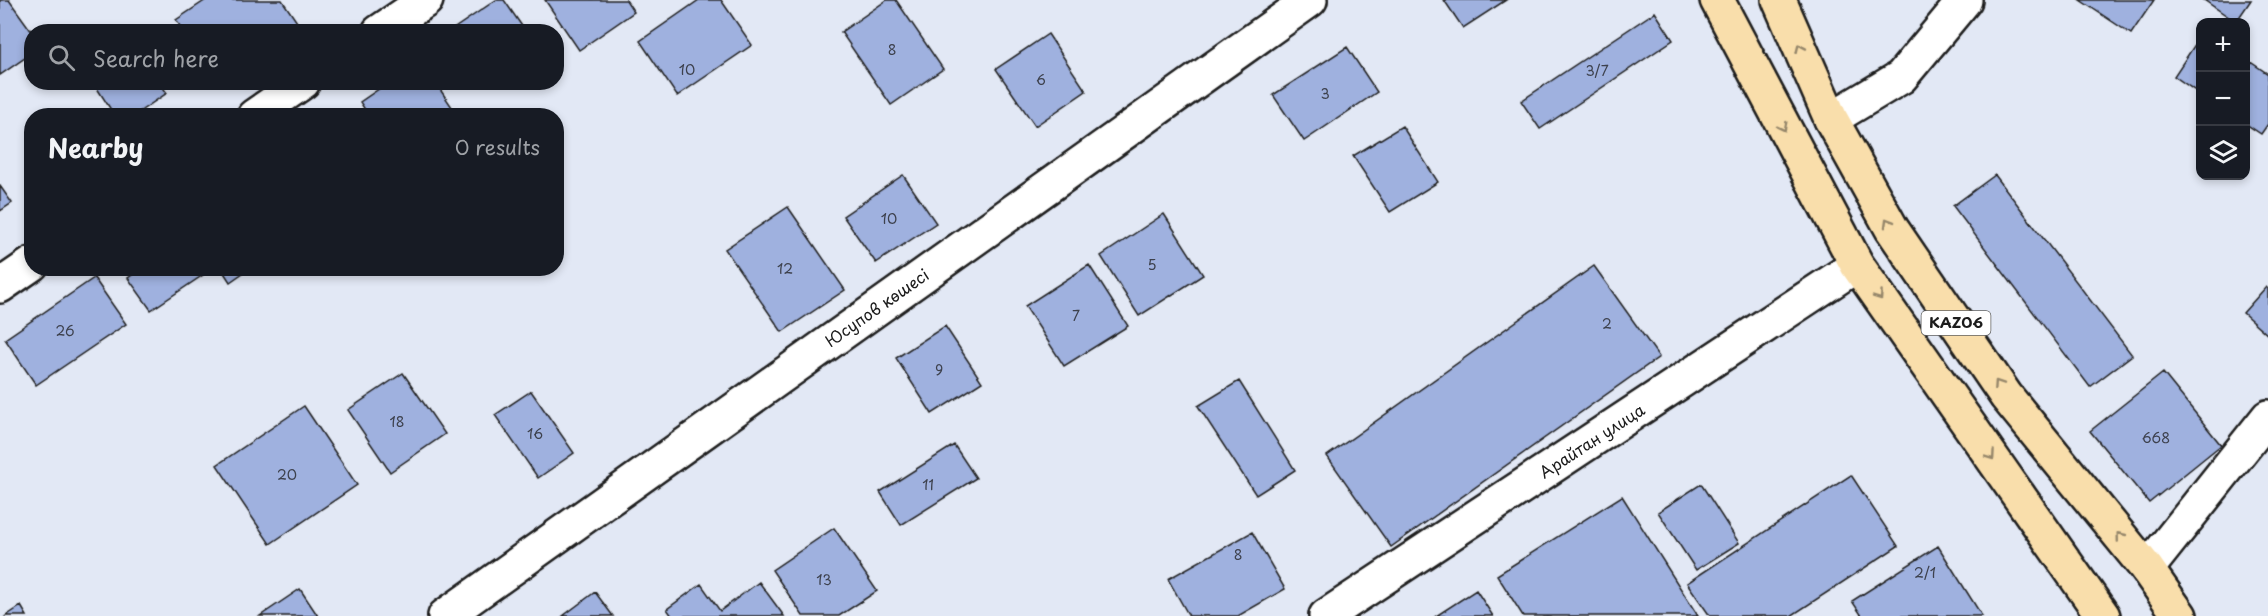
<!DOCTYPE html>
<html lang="en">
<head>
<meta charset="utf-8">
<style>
  :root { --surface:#171b24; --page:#20242c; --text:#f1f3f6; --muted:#9ea1a6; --line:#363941 }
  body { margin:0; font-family:"Playpen Sans",sans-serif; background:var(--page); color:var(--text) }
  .controls { position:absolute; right:18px; top:18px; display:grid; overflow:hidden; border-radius:12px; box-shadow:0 3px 9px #0003 }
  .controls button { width:54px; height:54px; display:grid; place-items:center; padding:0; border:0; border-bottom:2px solid var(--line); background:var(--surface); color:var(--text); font:30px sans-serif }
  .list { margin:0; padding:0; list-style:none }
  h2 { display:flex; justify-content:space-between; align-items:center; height:78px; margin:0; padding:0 24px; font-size:26px }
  h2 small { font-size:20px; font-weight:400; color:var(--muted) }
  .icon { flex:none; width:33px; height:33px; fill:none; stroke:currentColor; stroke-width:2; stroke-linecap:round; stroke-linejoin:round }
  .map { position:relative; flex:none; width:2268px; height:616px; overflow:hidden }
  .search { position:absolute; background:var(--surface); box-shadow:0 3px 9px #0003; left:24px; top:24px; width:540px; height:66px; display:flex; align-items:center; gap:15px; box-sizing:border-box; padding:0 21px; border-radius:24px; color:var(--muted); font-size:22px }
  .panel { position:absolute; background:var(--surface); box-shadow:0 3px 9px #0003; left:24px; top:108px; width:540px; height:168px; border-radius:24px }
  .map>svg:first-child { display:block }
</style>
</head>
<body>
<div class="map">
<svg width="2268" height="616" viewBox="0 0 2268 616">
  <rect width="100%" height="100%" fill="#e2e8f5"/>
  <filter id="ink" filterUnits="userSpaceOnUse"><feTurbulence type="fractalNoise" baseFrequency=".0167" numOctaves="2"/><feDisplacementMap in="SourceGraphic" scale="12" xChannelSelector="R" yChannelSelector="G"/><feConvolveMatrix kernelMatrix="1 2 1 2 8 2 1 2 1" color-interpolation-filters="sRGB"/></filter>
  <g filter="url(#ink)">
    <path fill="#9fb1df" stroke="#1c1c1c" stroke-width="1.5" d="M0,0H9L32,32V53L0,75Z
      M206,0H282L297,22L283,32H184L176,20Z
      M496,0H504L526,32H449Z
      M545,0H626L634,12L579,50Z
      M699,0H721L752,45L677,96L640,41Z
      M887,0H896L943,69L891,105L841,32Z
      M1444,0H1506L1463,28Z
      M2080,0H2154L2131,34Z
      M2204,0H2251L2236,22Z
      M1655,12L1673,40L1540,129L1521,101Z
      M1048,34L1086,91L1035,126L996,69Z
      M2200,37V94L2174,76Z
      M1347,47L1377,92L1304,141L1273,95Z
      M2246,59L2268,74V124L2261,134L2246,124Z
      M93,82H159L167,93L133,116H115Z
      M389,82H435L452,107L440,116H369L360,102Z
      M1402,126L1438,182L1390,212L1353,156Z
      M903,175L936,223L876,263L843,216Z
      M1995,175L2132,355L2090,387L1953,206Z
      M0,186L12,203L0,211Z
      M788,207L845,290L782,332L725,249Z
      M1164,214L1203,275L1139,316L1101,256Z
      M1089,265L1128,326L1064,366L1025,306Z
      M1594,266L1659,357L1391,547L1327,456Z
      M142,268H199L203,275L151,310L128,278Z
      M221,268H250L230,282Z
      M94,278L126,324L36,385L5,339Z
      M2266,287L2268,289V335L2243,313Z
      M945,326L982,382L932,414L896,358Z
      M403,373L445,434L390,472L348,410Z
      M2163,373L2221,445L2149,503L2090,431Z
      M1239,381L1295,470L1256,495L1198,406Z
      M531,391L574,453L538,478L495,415Z
      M304,406L357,485L270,544L217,465Z
      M954,445L976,478L901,525L880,492Z
      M1851,475L1898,546L1791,616H1710L1687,583Z
      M1701,484L1739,543L1696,570L1658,512Z
      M1622,496L1698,616H1523L1497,575Z
      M834,528L877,591L839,616H803L772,570Z
      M1252,532L1285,589L1238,616H1189L1168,579Z
      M1938,546L1982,616H1862L1852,601Z
      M759,582L784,616H672L667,609L701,584L720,611Z
      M300,589L318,616H260Z
      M1476,590L1493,616H1436Z
      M595,592L613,616H563Z
      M21,606L27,616H6Z"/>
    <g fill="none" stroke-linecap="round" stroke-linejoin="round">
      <defs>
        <path id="minor" d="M379,32L426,0
          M254,116L303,82
          M1831,119L1901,77L1965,0
          M0,286L32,264
          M2147,569L2268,417
          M1326,616L1857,265"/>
        <path id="tertiary" d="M445,616L1310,0"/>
        <path id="trunk" d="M1717,0L1857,265L2103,616
          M1779,0L1831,119L1892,229L2006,396L2147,569L2180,616"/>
      </defs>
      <use href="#minor" stroke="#1c1c1c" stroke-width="38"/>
      <use href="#tertiary" stroke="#1c1c1c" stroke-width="38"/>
      <use href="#trunk" stroke="#1c1c1c" stroke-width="38"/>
      <use href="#minor" stroke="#fff" stroke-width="33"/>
      <use href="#tertiary" stroke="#fff" stroke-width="33"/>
      <use href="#trunk" stroke="#f9deab" stroke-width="33"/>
    </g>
    <defs><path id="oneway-chevron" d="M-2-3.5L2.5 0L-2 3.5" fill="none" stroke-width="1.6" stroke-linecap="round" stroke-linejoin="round" transform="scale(1.5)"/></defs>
    <g stroke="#96876b">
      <use href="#oneway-chevron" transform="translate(1800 48) rotate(-114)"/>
      <use href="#oneway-chevron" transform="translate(1783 127) rotate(63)"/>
      <use href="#oneway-chevron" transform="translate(1888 222) rotate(-120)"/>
      <use href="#oneway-chevron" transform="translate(1879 296) rotate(55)"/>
      <use href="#oneway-chevron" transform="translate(1998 384) rotate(-124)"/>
      <use href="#oneway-chevron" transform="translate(1991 456) rotate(55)"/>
      <use href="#oneway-chevron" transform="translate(2120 536) rotate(-129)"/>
    </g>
  </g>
  <g text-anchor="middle" stroke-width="5" stroke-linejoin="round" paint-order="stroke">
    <g font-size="14" fill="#3d414d">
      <text x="892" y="55">8</text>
      <text x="687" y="75">10</text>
      <text x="1597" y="76">3/7</text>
      <text x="1041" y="85">6</text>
      <text x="1325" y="99">3</text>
      <text x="889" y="224">10</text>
      <text x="1152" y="270">5</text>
      <text x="785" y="274">12</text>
      <text x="1076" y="321">7</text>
      <text x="1607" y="329">2</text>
      <text x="65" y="336">26</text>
      <text x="939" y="375">9</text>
      <text x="397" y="427">18</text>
      <text x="535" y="439">16</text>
      <text x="2156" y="443">668</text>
      <text x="287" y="480">20</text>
      <text x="928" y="490">11</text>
      <text x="1238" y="560">8</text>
      <text x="1925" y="578">2/1</text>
      <text x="824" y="585">13</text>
    </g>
    <rect fill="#fff" stroke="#606060" stroke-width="1.5" x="1921.5" y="311" width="69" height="24" rx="4.5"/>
    <g font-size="15" font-weight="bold" fill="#1c1c1c">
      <text x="1956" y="328">KАZ06</text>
    </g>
    <g font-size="16" fill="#1c1c1c" stroke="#fff">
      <text transform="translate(877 308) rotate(-35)" y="6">Юсупов көшесі</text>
      <text transform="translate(1592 441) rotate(-33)" y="6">Арайтан улица</text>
    </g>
  </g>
</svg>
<div class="controls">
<button>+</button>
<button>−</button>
<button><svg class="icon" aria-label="layers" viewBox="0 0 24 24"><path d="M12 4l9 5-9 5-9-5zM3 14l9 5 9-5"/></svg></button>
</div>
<div class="search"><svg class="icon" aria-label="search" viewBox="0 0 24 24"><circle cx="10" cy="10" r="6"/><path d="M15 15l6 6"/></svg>Search here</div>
<section class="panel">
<h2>Nearby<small>0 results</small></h2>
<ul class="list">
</ul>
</section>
</div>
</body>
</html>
